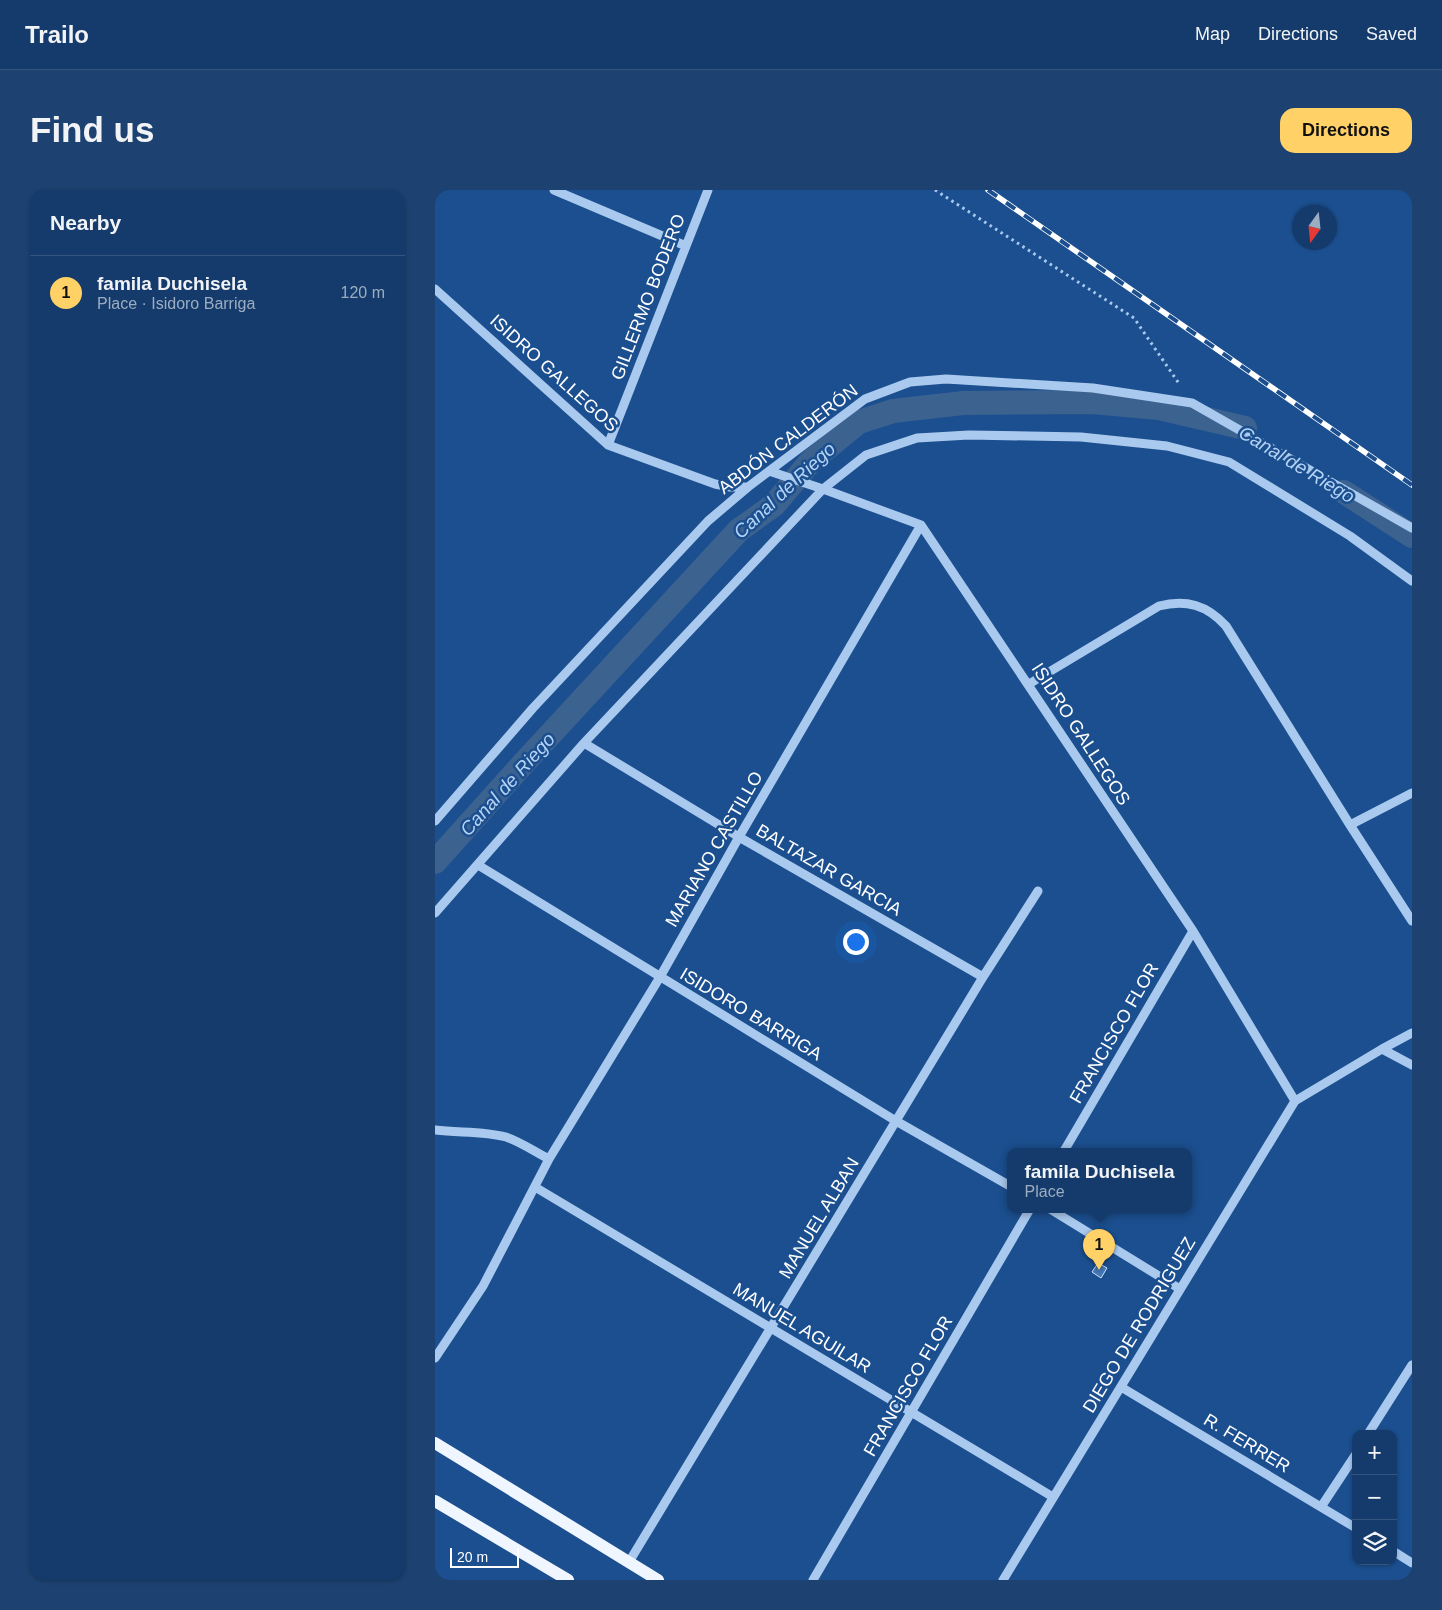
<!DOCTYPE html>
<html lang="en">
<head>
<meta charset="utf-8">
<style>
  :root { --surface:#143b6b; --page:#1d4271; --text:#f1f3f6; --muted:#9dadc1; --line:#33557e; --accent:#ffd166 }
  body { margin:0; font-family:Helvetica,sans-serif; background:var(--page); color:var(--text) }
  .controls { position:absolute; right:15px; bottom:15px; display:grid; overflow:hidden; border-radius:10px; box-shadow:0 1px 4px #0004 }
  .controls button { width:45px; height:45px; display:grid; place-items:center; padding:0; border:0; border-bottom:1px solid var(--line); background:var(--surface); color:var(--text); font:25px sans-serif }
  .compass { position:absolute; left:857px; top:15px; width:45px; height:45px; border-radius:50%; background:var(--surface); box-shadow:0 1px 4px #0004; rotate:195deg }
  .scale { position:absolute; left:15px; bottom:12px; width:69px; box-sizing:border-box; padding-left:5px; border:2px solid #fff; border-top:0; font-size:14px; line-height:18px; white-space:nowrap; color:#fff; -webkit-text-stroke:4px #1b4f8f; paint-order:stroke }
  .you { position:absolute; left:420px; top:751px; width:18px; height:18px; margin:-12px; border:4px solid #fff; border-radius:50%; background:#1a73e8; box-shadow:0 0 0 8px #1a73e833 }
  .badge { display:grid; place-items:center; width:32px; height:32px; border-radius:50%; background:var(--accent); color:#111; font-size:16px; font-weight:700 }
  .pin { position:absolute; translate:-50% -41px; filter:drop-shadow(0 1px 2px #0008) }
  .pin::after { content:''; position:absolute; top:26px; width:18px; height:15px; background:inherit; clip-path:polygon(0 0,100% 0,50% 100%) }
  .popup { position:absolute; left:572px; top:958px; width:185px; height:65px; box-sizing:border-box; display:grid; place-content:center; border-radius:10px; background:var(--surface); filter:drop-shadow(0 1px 4px #0005); font-size:16px; white-space:nowrap; color:var(--muted) }
  .popup b { font-size:19px; color:var(--text) }
  .popup::after { content:''; position:absolute; left:50%; top:100%; margin-left:-10px; border:10px solid transparent; border-top-color:var(--surface) }
  .list { margin:0; padding:0; list-style:none }
  h2 { display:flex; justify-content:space-between; align-items:center; height:65px; margin:0; padding:0 20px; font-size:21px }
  h2 small { font-size:16px; font-weight:400; color:var(--muted) }
  .list li { display:grid; grid-template-columns:32px 1fr auto; gap:15px; align-items:center; box-sizing:border-box; height:75px; padding:0 20px; border-top:1px solid var(--line) }
  .list b { display:block; font-size:19px; white-space:nowrap }
  .list p { margin:0; font-size:16px; white-space:nowrap; color:var(--muted) }
  .list em { font-size:16px; font-style:normal; color:var(--muted) }
  .icon { flex:none; width:28px; height:28px; fill:none; stroke:currentColor; stroke-width:2; stroke-linecap:round; stroke-linejoin:round }
  .map { position:relative; flex:none; width:977px; height:1390px; overflow:hidden; border-radius:15px }
  header { display:flex; align-items:center; gap:30px; box-sizing:border-box; height:70px; padding:0 25px; background:var(--surface); border-bottom:1px solid var(--line) }
  header strong { font-size:24px }
  nav { display:flex; gap:28px; margin-inline-start:auto; font-size:18px }
  .intro { display:flex; align-items:center; justify-content:space-between; box-sizing:border-box; height:120px; padding:0 30px }
  h1 { margin:0; font-size:35px }
  .button { padding:12px 22px; border-radius:15px; background:var(--accent); color:#111; font-size:18px; font-weight:700 }
  main { display:flex; gap:30px; padding:0 30px }
  aside { flex:1; background:var(--surface); border-radius:15px; box-shadow:0 1px 4px #0004 }
  .map>svg:first-child { display:block }
</style>
</head>
<body>
<header>
<strong>Trailo</strong>
<nav><a>Map</a><a>Directions</a><a>Saved</a></nav>
</header>
<div class="intro"><h1>Find us</h1><a class="button">Directions</a></div>
<main>
<aside>
<h2>Nearby<small></small></h2>
<ul class="list">
<li><span class="badge">1</span><div><b>famila Duchisela</b><p>Place · Isidoro Barriga</p></div><em>120 m</em></li>
</ul>
</aside>
<div class="map">
<svg width="977" height="1390" viewBox="0 0 977 1390">
  <rect width="100%" height="100%" fill="#1b4f8f"/>
  <g fill="none" stroke-linecap="round" stroke-linejoin="round">
    <path stroke="#3c6290" stroke-width="24" d="M909,302L977,346
      M0,672L87,575L304,340L339,315L376,271L424,232L458,221L528,213L657,212L724,218L810,238"/>
  </g>
  <path fill="#4478b7" stroke="#cfe3fa" d="M663,1073L672,1078L666,1088L657,1082Z"/>
  <g fill="none" stroke-linecap="round" stroke-linejoin="round">
    <path stroke="#a9c9ee" stroke-width="3" stroke-dasharray="2.5 4" stroke-linecap="butt" d="M500,0L699,128L745,195"/>
    <path stroke="#a9c9ee" stroke-width="9" d="M119,0L251,56
      M0,99L173,255L280,294L295,297H313
      M173,255L273,0
      M334,281L388,299L486,335L758,741L860,911
      M594,494L724,416C751,409 772,415 791,436L915,635L977,731
      M149,553L304,647L548,787
      M0,631L98,518L273,331L313,297L430,209L475,192L511,189L658,198L757,213L977,338
      M915,635L977,603
      M43,675L461,931L575,996
      M0,723L149,553L388,299L431,265L482,248L534,245L646,247L732,256L794,272L915,346L977,391
      M947,859L977,875
      M0,940C24,943 48,941 71,947C86,952 100,962 114,969
      M629,961L758,741
      M100,997L618,1307
      M615,1019L745,1099
      M0,1168L48,1096L114,969L225,787L304,647L486,335
      M686,1197L921,1338
      M933,1244L977,1175
      M886,1317L921,1264
      M958,1361L977,1373
      M194,1372L548,787L603,701
      M378,1390L595,1019
      M568,1390L860,911L947,859L977,843"/>
    <path stroke="#f0f6ff" stroke-width="12" d="M0,1253L223,1390
      M0,1311L133,1390"/>
    <defs>
      <path id="rail" d="M553,0L977,295"/>
    </defs>
    <use href="#rail" stroke="#fff" stroke-width="5.5"/>
    <use href="#rail" stroke="#1b4f8f" stroke-width="4" stroke-dasharray="11" stroke-linecap="butt"/>
  </g>
  <g text-anchor="middle" stroke-width="5" stroke-linejoin="round" paint-order="stroke">
    <g font-size="18" fill="#fff" stroke="#1b4f8f">
      <text transform="translate(213 107) rotate(-69)" y="6">GILLERMO BODERO</text>
      <text transform="translate(119 183) rotate(42)" y="6">ISIDRO GALLEGOS</text>
      <text transform="translate(353 249) rotate(-37)" y="6">ABDÓN CALDERÓN</text>
      <text transform="translate(646 544) rotate(57)" y="6">ISIDRO GALLEGOS</text>
      <text transform="translate(279 659) rotate(-60)" y="6">MARIANO CASTILLO</text>
      <text transform="translate(394 680) rotate(30)" y="6">BALTAZAR GARCIA</text>
      <text transform="translate(316 824) rotate(31)" y="6">ISIDORO BARRIGA</text>
      <text transform="translate(679 843) rotate(-60)" y="6">FRANCISCO FLOR</text>
      <text transform="translate(384 1028) rotate(-59)" y="6">MANUEL ALBAN</text>
      <text transform="translate(704 1135) rotate(-59)" y="6">DIEGO DE RODRIGUEZ</text>
      <text transform="translate(367 1138) rotate(31)" y="6">MANUEL AGUILAR</text>
      <text transform="translate(473 1196) rotate(-60)" y="6">FRANCISCO FLOR</text>
      <text transform="translate(812 1253) rotate(31)" y="6">R. FERRER</text>
    </g>
    <g font-size="19" font-style="italic" fill="#b5d3f5" stroke="#1b4f8f">
      <text transform="translate(862 274) rotate(31)" y="7">Canal de Riego</text>
      <text transform="translate(349 300) rotate(-43)" y="7">Canal de Riego</text>
      <text transform="translate(72 594) rotate(-48)" y="7">Canal de Riego</text>
    </g>
  </g>
</svg>
<div class="controls">
<button>+</button>
<button>−</button>
<button><svg class="icon" aria-label="layers" viewBox="0 0 24 24"><path d="M12 4l9 5-9 5-9-5zM3 14l9 5 9-5"/></svg></button>
</div>
<svg class="compass" viewBox="-18 -18 36 36"><path d="M0-13l5 13h-10z" fill="#e53935"/><path d="M0 13l5-13h-10z" fill="#9dadc1"/></svg>
<div class="scale">20 m</div>
<div class="you"></div>
<div class="pin badge" style="left:664px;top:1080px">1</div>
<div class="popup"><b>famila Duchisela</b>Place</div>
</div>
</main>
</body>
</html>
